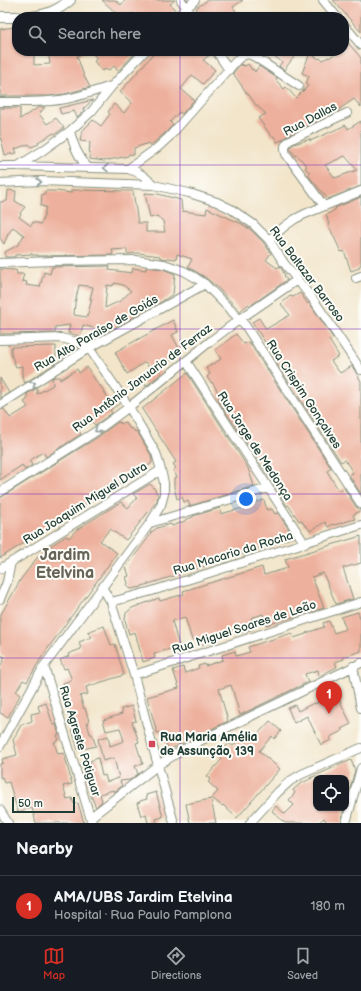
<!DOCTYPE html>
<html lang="en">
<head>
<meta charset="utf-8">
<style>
  :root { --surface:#171b24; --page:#20242c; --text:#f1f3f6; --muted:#9ea1a6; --line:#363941; --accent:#d93025 }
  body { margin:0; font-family:"Balsamiq Sans",sans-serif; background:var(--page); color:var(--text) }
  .controls { position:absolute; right:12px; bottom:12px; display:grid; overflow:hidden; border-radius:8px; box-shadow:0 1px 3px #0004 }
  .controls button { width:36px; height:36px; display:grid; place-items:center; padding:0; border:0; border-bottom:1px solid var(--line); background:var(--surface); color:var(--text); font:20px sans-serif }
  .scale { position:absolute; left:12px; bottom:10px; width:63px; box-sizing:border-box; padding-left:4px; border:2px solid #1f3d34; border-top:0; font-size:11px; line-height:14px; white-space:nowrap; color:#1f3d34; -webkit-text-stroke:3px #fdfcf7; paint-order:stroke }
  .you { position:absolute; left:246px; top:499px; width:14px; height:14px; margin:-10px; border:3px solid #fff; border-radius:50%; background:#1a73e8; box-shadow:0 0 0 6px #1a73e833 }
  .badge { display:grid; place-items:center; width:26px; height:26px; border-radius:50%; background:var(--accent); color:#fff; font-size:13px; font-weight:700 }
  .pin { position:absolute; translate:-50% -33px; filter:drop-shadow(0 1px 2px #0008) }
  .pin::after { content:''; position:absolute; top:21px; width:14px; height:12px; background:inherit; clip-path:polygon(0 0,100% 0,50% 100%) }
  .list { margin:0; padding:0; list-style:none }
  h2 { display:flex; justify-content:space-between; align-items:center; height:52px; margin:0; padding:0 16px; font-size:17px }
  h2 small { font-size:13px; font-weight:400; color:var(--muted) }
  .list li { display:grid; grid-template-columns:26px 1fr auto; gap:12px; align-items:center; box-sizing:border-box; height:60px; padding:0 16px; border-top:1px solid var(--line) }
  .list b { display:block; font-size:15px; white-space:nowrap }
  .list p { margin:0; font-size:13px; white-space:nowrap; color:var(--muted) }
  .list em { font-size:13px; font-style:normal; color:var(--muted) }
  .icon { flex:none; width:22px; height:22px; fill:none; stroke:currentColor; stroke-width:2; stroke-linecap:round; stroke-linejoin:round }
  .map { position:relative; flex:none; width:361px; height:823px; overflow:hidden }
  .search { position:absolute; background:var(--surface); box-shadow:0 1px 3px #0004; left:12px; right:12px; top:12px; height:44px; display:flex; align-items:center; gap:10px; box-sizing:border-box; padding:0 14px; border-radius:16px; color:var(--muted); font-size:15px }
  .sheet { height:112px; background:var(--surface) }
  nav { display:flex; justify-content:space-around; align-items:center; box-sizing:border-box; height:56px; border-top:1px solid var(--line); background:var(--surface); font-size:11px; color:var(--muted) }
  nav a { display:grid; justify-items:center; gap:2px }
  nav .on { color:var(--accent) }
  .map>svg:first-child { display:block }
</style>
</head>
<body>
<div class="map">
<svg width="361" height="823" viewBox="0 0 361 823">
  <rect width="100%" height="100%" fill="#fdfcf7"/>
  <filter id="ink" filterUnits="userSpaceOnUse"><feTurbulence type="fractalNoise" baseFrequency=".025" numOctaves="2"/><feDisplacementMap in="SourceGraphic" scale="8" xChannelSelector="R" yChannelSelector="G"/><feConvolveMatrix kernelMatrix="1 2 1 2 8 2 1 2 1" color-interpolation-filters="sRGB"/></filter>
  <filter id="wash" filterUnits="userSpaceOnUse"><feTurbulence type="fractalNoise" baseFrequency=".012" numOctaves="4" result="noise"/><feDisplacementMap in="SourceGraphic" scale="16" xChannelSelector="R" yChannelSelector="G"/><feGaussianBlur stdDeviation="0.9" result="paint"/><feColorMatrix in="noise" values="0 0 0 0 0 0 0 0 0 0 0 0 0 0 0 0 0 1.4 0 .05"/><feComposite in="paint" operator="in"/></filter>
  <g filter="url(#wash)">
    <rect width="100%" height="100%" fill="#f2e5ca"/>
    <g id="blocks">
      <path fill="#edb09c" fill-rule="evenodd" d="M102,0H115L121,5L125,0H175L170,4L175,10L168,17H137L132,13L128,17H112L116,13Z
        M208,0H243L233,7L240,17H202L196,8Z
        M333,0H361V32L346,15Z
        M15,27V33H17V51H34V65L50,64L48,51H87L77,56L84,76L90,87L65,94L49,96H0V29Z
        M344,38L361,58V107L354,99L338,110L339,111L288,135L282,140L277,142L274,136L272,137L258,118L266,114L255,104L249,95H248L233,73L234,72L241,64L243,66L244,65L245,66L248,64L252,70L253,69L255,72L259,66L277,78L276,80L284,89L286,87L296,98L308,86L306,84L309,76L302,73L310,53L319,59L320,58L322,60L329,57V58L339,51H344Z
        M91,51H133L135,53L118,71L114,66L109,70L108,69L106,70L105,69L102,71L94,61L97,59Z
        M156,51H211V54L203,60L215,70L203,84L192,75L181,89L194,100L182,114L179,112L170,122L173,125L165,133L151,145L149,143L134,148V155L129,154L128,156L104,161L90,159V154H89L90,142L80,141L82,130H83L93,120L101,126L110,114L108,112L114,104L124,113L132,103L120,92Z
        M282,51H291L295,54L293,56L294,57L284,70L279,66L282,62L274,56Z
        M93,100L83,109L84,111L77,117L74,111L61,114L59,108Z
        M39,107H45L39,114L47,124L56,118L64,128L55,134L54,133L38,142L39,144L31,147L29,144L15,149L17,153L5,155L1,138H0V108H20V119Z
        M361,121V186L328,199L312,180L308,175L310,173L305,168L307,166L297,155L296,156L290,149V147L294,144L310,139V141L346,125L348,129ZM345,156L357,170L335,178L325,165Z
        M8,190L16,191L15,201L25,207L20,213L21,214L19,217L31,226L33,222L41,224L44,216L46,207L41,206L42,194H45V191H57L71,193V190L133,191L138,223H146V232H165L163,221L157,216L150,218L145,193L158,194L181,200L182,211L206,214L207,208L242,224L251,230L263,242L271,253L266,260L277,268L280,266L285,275L284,276L287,280L250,306L249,304L240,311L217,287L205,277L188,267L192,259L177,254L176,259L167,258V259L160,258V256L138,253L127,254V249L112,250L113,253L112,255L38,256V255H32V254L15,255V257H5V252L18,245L24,235L13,227L8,234L4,244L0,238V202L7,201Z
        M361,197V265L359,266V268L351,271L344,251L341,252L328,224L329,223L327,220H328L326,215L336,209L335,208Z
        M110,266L109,270L132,273L133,268L146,270V267L163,269L175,274L173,294L161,302L98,337L97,336L100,330L83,325L80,336L68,333L70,325L55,327V333L0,334V269L16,270L17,274H24L22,281L27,282L26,285L40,287L44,272L50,274L52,267ZM115,283L123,285L131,291L120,301L105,308L107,285L113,286V284H115ZM79,285L93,287L90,299H92L87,317L74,315L75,303Z
        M300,293L308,304L309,303L311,305L333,338L329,340L339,356L331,361L340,373L352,366L361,381V494L349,475L353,473L345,460L341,462L270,353V350L252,322L259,318L266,329L290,315L281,304L290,296L293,297Z
        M173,320L178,332L172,335L182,354L157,368L162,373L146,386L140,378L151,370L145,362L127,374L115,352Z
        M236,334L244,344L247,342H249L331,468L327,471L339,491L344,488L356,507L361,509V510L353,515L355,519L334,525L333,524L328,527L325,522L310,531L306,525L305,526L301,520L299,521L288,505L287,506L271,480L219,402L218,392L212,382L211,383L207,377L210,374L206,368L221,359L215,350Z
        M56,346V363L25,383L22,377V366L16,367L11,354V347Z
        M87,367L99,386L100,385L110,401L114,397L119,404L110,410L112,413L95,425L92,422L78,430L81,434L46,457L43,452L29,461L32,465L25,470L22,465L0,480V410L4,409L10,418L28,407L24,402L27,400V394L37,388V394L53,385L52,378L55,377H60V380L77,369L79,373Z
        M187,373L248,468L254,486L190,506L188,501L184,502L182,497L177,499L174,487V478L177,477L173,470L176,468L173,464L176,462L142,409Z
        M0,378L9,393L0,398Z
        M118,422L119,423L120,422L121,424L125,422L130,429L132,428L135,432L137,431L151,455L152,461L151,464L114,487L112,482L98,492L100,495L0,558V498L98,437Z
        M150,484L154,488L158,495L157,501L126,540L110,529L100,541L117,553L92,588L43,655L27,682L23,680L16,692L20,695L8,717L0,713V667L5,657L0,655V616L21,579L36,559L47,548L66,536L69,538L76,530L121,502L128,508L137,498L133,494Z
        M249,499L251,504L264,500L267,510L272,509L275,514L278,513L294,537L228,559L142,586V587L131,589L127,586L128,583L126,577L129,576L126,567L151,534L150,533L157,528L171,524L172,526L185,521V520L193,517V516L220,508L221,514L228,512L243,508L241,502Z
        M361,536V563L343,568L353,599L336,604L323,573L312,577L324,608L266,625L263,614L251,618L254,629L237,634L235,629L216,635L218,640L200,645L198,638L192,640L185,617L172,621L179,646L154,654L155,658L143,662L135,632L129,634L125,620L126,613L132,608L159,598L160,601L184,594L183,591L262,567L264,575L288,568L285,559Z
        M358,612L361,620V651L343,657L344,659L335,662L337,667L319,676L318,670L305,674L308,682L240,715L231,685L219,689L228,721L169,750L167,746L162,732L157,733L147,697L179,688L173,670L183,667L185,673L199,668L198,666L205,664V666L223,660L222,655L235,651L236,656L250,652L248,647L292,633L294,638L306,634V633L324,627L323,623L329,621L334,633L346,629L341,617Z
        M104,626L111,645L115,644L124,675L86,687L88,694L80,696L84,709L85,708L89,721L87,722L90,734H92L96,746L78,750L61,690L64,689L63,683L72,680L67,668L64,669L60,660L69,656L68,654L81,649L79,642L92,637L87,632Z
        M336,693L351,724L341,729L342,731L330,737L331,740L321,745L307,716L294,723L288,708L295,705L298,711L314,703L315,704Z
        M46,703L53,725L56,724L59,735H57L59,740L54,742L58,754L64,753L72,784L63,786L67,799L72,798L74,804L78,803L84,823H36L32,808L18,812L9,782L4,783L2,777L0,778V764L3,763L2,759L17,755L13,740L21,725L32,721L31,714L40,712L38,706Z
        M132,706L136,721L132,722L139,742L136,743L140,756L141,755L143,764L135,766L138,774L130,780L120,781L122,786L114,792L113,790L100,794L102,801L96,807L91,796L83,767L91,765L90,761L98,758L102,776L105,775L107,782L119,778L114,758L103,761L98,739L108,736L110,746L124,741L120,728L106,731L103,720L122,714L121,709Z
        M270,721L281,731L274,739L272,736L259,751L280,769L237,818L223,805L222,806L212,798L218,791L208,782L211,779L207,776L222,759L219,755L229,743L233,746L240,738L248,736L251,732L256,736Z
        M351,760L355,770L348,797L346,796V778H316V808H344L341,823H327L324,818L318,823H285L272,811L276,806L285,814L294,805L289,800L295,793L293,790L300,784L312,778H310Z
        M156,792L163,817L156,819L157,823H148L146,814L141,816L137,803L140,802V801L147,799L146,795Z
        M211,799L216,823H190L186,804Z"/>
    </g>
  </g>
  <g filter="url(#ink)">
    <use href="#blocks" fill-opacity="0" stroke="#88917f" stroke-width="1"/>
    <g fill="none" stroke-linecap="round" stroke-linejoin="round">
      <defs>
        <path id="minor" d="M181,0L193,17
          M323,0L337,17
          M177,17L195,0
          M344,25L361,45
          M216,51L229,70
          M0,102C22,102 44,103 66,99C81,96 96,91 111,86
          M70,131C74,147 78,156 88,168
          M0,166H18L128,169C140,172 145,177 154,185
          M18,166L42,151L70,131L92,111L112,86L145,51
          M128,169L157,148L169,137L237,60C246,53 249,53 258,59L299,86
          M0,183L41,181L154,185L189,193L217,202L231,209L253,224L269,240L284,263L315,302L361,370
          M324,206L286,154C284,147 284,145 290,140L347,113
          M269,240L285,226L295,219L305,214L361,191
          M0,263L53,261L136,260L164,264L184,271L196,278L205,284L245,325L361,504
          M356,278L361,276
          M0,340L61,338L77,342L89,348L129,407L156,453L161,470L164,483V494L161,505L150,523L44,666L0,746
          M186,361L305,544
          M0,405L89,348L205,284
          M0,492L95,432L129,407L212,340L240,319L297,280
          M150,523L268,488
          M0,569L161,470
          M102,587L111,602L134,675L152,744L174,823
          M0,599L7,582L11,562
          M111,602L152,591L361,525
          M44,666L92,823
          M353,666L361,708
          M134,675L361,602
          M0,810L8,823
          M91,817L158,765L184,749L210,736L361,663
          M250,823L278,792L290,781L302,774L361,748
          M346,823L361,768"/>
        <path id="major" d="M0,17H17
          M32,17C49,14 57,11 70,0"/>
      </defs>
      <use href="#minor" stroke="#88917f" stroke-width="10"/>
      <use href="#major" stroke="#88917f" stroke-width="12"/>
      <use href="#minor" stroke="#fff" stroke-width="8"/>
      <use href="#major" stroke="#fff" stroke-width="10"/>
    </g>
    <defs><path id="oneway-chevron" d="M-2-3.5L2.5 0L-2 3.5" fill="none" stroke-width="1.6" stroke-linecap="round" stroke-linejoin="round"/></defs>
    <g stroke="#8f9e9a">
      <use href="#oneway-chevron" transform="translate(106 168) rotate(-179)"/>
      <use href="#oneway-chevron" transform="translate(39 182)"/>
      <use href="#oneway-chevron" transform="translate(33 384) rotate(-33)"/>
      <use href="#oneway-chevron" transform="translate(97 430) rotate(144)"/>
    </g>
  </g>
  <path fill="none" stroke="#7b2cbf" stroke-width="1" stroke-opacity="0.55" d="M180,0V17M180,51V823M0,165H361M0,329H361M0,494H361M0,658H361"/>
  <rect fill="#d1495b" stroke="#fdfcf7" stroke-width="1.5" x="148" y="740" width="8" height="8" rx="2"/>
  <g text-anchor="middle" stroke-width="4" stroke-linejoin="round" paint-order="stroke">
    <g font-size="12" fill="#1f3d34" stroke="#fdfcf7">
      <text transform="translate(310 119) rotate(-28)" y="4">Rua Dallas</text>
      <text transform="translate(307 274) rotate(53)" y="4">Rua Baltazar Barroso</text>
      <text transform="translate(96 333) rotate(-30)" y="4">Rua Alto Paraíso de Goiás</text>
      <text transform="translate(142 378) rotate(-37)" y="4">Rua Antônio Januario de Ferraz</text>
      <text transform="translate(304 394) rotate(57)" y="4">Rua Crispim Gonçalves</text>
      <text transform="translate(255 446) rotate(57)" y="4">Rua Jorge de Medonça</text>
      <text transform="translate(85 503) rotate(-32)" y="4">Rua Joaquim Miguel Dutra</text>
      <text transform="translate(233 553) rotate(-17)" y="4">Rua Macario da Rocha</text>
      <text transform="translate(244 627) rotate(-18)" y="4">Rua Miguel Soares de Leão</text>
      <text transform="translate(80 741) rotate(73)" y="4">Rua Agreste Potiguar</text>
    </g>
    <g font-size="12" font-weight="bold" fill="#1f3d34" stroke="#fdfcf7" text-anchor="start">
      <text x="160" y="741">Rua Maria Amélia<tspan x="160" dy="14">de Assunção, 139</tspan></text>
    </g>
    <g font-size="16" font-weight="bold" fill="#676558" stroke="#fdfcf7">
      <text x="65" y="560">Jardim<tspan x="65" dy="18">Etelvina</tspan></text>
    </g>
  </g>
</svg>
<div class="controls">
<button><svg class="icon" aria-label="locate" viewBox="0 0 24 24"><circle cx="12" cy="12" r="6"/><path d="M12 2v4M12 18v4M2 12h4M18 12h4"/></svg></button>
</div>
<div class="scale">50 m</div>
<div class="you"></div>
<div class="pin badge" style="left:329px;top:714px">1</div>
<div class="search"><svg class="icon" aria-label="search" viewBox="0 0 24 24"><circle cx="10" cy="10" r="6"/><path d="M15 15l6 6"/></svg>Search here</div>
</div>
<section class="sheet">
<h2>Nearby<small></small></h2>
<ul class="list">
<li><span class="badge">1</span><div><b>AMA/UBS Jardim Etelvina</b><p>Hospital · Rua Paulo Pamplona</p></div><em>180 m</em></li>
</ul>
</section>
<nav>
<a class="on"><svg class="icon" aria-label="map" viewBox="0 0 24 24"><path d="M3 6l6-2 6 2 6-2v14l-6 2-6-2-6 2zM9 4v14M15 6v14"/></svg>Map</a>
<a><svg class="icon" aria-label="directions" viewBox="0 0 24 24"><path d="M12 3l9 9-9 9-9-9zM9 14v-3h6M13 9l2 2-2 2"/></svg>Directions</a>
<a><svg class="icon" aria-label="saved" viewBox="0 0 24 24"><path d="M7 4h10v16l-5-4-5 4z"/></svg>Saved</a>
</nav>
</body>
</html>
